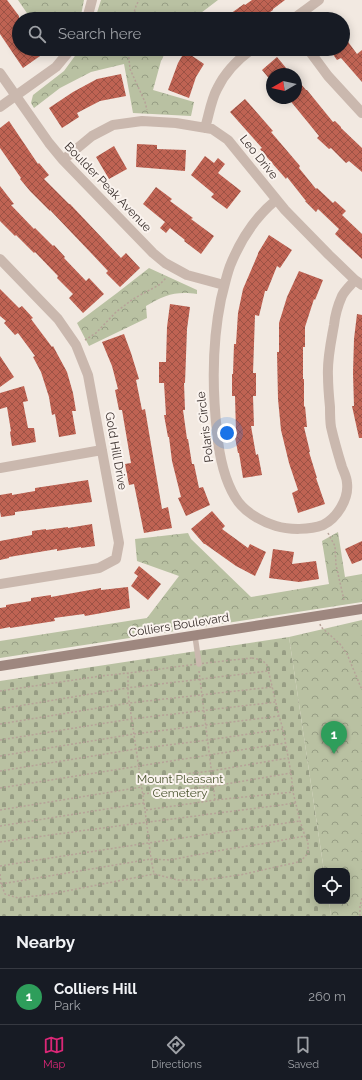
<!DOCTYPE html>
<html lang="en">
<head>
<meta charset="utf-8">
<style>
  :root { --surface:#171b24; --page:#242831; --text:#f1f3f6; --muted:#9ea1a6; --line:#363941; --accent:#db2777 }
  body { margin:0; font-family:Raleway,sans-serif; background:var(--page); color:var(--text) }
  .controls { position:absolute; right:12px; bottom:12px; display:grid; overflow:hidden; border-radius:8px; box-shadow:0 2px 10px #0003 }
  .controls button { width:36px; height:36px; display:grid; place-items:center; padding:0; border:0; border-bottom:1px solid var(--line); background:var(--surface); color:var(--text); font:20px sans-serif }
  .compass { position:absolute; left:266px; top:68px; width:36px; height:36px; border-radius:50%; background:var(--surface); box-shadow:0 2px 10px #0003; rotate:261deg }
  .you { position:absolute; left:227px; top:433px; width:14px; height:14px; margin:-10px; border:3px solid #fff; border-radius:50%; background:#1a73e8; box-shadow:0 0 0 6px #1a73e833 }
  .badge { display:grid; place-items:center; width:26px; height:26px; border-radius:50%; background:var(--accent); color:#fff; font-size:13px; font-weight:700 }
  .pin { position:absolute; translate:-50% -33px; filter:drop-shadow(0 1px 2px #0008) }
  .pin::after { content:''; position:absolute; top:21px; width:14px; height:12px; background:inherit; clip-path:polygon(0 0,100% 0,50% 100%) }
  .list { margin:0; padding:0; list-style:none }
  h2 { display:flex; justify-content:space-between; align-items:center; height:52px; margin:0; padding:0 16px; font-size:17px }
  h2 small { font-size:13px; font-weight:400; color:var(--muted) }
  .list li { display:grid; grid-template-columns:26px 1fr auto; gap:12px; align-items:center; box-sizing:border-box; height:56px; padding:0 16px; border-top:1px solid var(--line) }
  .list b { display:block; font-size:15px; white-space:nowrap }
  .list p { margin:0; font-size:13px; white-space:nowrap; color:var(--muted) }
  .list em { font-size:13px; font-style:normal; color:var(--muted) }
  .icon { flex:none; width:22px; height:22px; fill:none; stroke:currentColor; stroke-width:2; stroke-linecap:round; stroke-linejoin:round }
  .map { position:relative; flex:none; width:362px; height:916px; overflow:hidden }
  .search { position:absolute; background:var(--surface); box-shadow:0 2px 10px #0003; left:12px; right:12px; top:12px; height:44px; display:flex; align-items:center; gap:10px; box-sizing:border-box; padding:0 14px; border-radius:22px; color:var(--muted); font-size:15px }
  .sheet { height:108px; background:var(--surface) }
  nav { display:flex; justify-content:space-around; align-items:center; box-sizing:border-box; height:56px; border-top:1px solid var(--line); background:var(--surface); font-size:11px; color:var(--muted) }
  nav a { display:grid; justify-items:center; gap:2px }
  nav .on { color:var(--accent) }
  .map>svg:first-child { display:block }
</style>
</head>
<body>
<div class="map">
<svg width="362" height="916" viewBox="0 0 362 916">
  <defs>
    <pattern id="cemetery-stones" width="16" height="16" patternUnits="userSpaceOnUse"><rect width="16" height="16" fill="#b9c1a2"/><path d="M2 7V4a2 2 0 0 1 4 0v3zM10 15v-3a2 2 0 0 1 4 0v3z" fill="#979d84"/></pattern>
    <pattern id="park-crowns" width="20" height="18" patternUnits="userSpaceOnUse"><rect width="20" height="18" fill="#b9c1a2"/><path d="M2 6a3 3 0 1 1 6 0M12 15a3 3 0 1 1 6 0" fill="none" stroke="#979d84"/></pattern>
    <pattern id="building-cross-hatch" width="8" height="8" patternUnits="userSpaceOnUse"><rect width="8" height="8" fill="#bf6353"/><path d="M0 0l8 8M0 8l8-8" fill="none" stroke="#9c5245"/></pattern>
  </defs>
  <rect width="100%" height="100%" fill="#f2e9e1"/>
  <path fill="url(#cemetery-stones)" d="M289,637L324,871H317V901H329L331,916H0V681Z"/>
  <path fill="url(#park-crowns)" d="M18,0H84L81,15L79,19H31Z
    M101,0H218L193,19H95Z
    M80,49H167L161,61L153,90L194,102L191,116L133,113L124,64L91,72L60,88L34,108L31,103L33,95L64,71Z
    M149,268L197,290V294C175,291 165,295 146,306L147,318L89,346L77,323L117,293Z
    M338,532L345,577L362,574V602L0,658V641L147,618L179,576L137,561L135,539L188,533L191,539L251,597L329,584L322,541Z
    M362,620V916H331L329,901H347V871H324L289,637Z"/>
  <path fill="url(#building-cross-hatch)" d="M0,0H7L19,16V49H50L23,68L0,34Z
    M252,0H285L273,9V10L260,19H223L244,4L245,5Z
    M343,35L357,54L362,50V82L341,58L337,60L329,49H343Z
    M185,51L204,64L196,77L189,98L168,90L178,63Z
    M277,57L291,74H272V82L262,70Z
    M121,74L126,96L100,101L77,113L79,117L62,128L49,108L73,92L97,79Z
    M296,78L306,90H307L333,122L335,121L341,127V128L362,148V172L349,161L346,163L331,148L329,149L317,138L319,136L288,98H296Z
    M245,99L273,131L271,132L300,166L299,168L316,189L317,188L333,203L335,201L346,211L342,215L362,234V259L335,234L339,229L318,209L316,212L305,201H306L287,177L286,179L272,163L260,149L262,148L230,112Z
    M9,121L38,164L39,163L49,175L44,179L69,204H70L121,258L126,253L140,268L120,287L106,273L108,271L92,254L50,210V211L30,191L20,179L21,178L0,148V128Z
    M137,144L157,145V149L186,150L185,171L136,167Z
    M114,146L127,169L109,179L96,157Z
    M205,156L214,163L218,158L225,164L218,173L241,191L227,209L211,197L214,194L191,175Z
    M0,186L14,204L11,205L34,229L35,228L53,246L54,245L65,257L64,258L86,281L89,278L104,294L83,313L69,298L73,294L57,278L58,276L35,252L34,253L16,235L15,236L0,221Z
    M156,187L172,199L170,201L193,218L191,219L214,236L201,254L184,241L185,240L170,228L166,233L160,228L165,222L143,204Z
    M269,235L292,250L280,268L277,266L267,291H265L259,316L255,315L253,373H256V396H253L254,426H251L256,455L258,454L262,475L243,478L239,453H238L234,432H236L235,396H232V374H233L234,344H236L238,313L243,289L258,254V253Z
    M299,271L323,280L315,300L314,299L305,327V347H303V379H304V407L305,406L307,427H304L310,452H309L317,478H316L325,504L298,513L292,493L298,490L289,463L281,430L278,399L277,352H279V323L287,297Z
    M0,289L19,308L22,306L33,318L31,319L52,347L53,346L67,372L73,393L76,411H72L76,434L59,437L55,414L52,415L49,397L41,372L33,357L35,356L18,333L15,335L4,323L6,321L0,316Z
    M170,304L190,307L187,329L185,383H184L185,410H183L187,439H188L192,464H194L199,488L203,487L210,505L186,516L178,498L181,497L172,461L169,437H168L164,415H166L164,383H159V362H166L167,327Z
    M357,314L362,315V438H359L352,406H354L353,373L354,339Z
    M124,334L131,353L139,379L136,380L142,410L145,409L162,509L168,507L172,528L144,533L134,484L129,485L125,464L131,463L122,410H119L115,390L118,389L112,366L102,342Z
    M0,356L14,377L0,387Z
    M24,386L28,401L23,402L28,428H34L36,442L12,446L10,432L11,431L7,407L0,409V393Z
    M88,480L92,502L15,512V515L1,517L0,511V495L12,493V495L35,491V488Z
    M212,511L225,526L222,529L248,548L250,544L266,552L255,576L236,566L205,544H204L191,529Z
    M92,524L95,546L81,548V547L57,551V549L9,557V558L0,560V541L32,535V531L46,529V530L68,527V528Z
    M362,541V560L352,564L345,549Z
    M273,549L294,552L292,564L316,561L319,579L299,582L269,578Z
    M139,566L161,584L148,600L131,586L138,576L134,573Z
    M128,587L130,608L85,616L84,614L54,618L55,621L10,628V627L0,629V608L6,607V605L31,601V598L51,595V597L101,588V590Z"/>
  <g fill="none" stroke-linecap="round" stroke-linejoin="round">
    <path stroke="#b6a298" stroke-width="1.5" stroke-dasharray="2 2" stroke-linecap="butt" d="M132,19L136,6L139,0
      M128,49L130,69L145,102L147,110
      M85,340L96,333L116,312L133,299L159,285L167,277
      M328,533L335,546L336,565L344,600
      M320,624L321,627L340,644L347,654L362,690
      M252,658C258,659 263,660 267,665L279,716L283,729L291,773L293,792L300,821L305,836L308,842V853L301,861L294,863L240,875L202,880H178L154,874L151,859L145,810L128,694V673C169,668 210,662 252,658Z
      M199,671L215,800
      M0,691L101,676L128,673
      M0,709L127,688L268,671
      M0,724L129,703L272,687
      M0,740L131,719L276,702
      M0,756L134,734L279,716
      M0,771L136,749L208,740L283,729
      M141,779L211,771L288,758
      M0,788L285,743
      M143,794L214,786L291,773
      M0,810L142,787
      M146,810L215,800L293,792
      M0,826L144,803
      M0,842C98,828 197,816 296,803
      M0,866C100,850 200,835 300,821
      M0,874L1,884L5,894L18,898L51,894L154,874
      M1,884L151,859L170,860L228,849L261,844L305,836
      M360,916V906L362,898"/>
    <path stroke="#cab8ae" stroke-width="5.5" d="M195,636L199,664"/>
    <path stroke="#cab8ae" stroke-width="10" d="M87,19L92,0
      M293,19L319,0
      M308,49L328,76L362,113
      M0,73L49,143L63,160L153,253L165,263L187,275L224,285
      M0,107L56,67L71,49
      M205,128C209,115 211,100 217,89C225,72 237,60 252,49
      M63,160L92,136L113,125L142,121L176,123L212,129L228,140L285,210L329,255L355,280L362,285
      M276,200C254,218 240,241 230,266C226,277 224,288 221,299C212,343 212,387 217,432C219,454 223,477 235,497C243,511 260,521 276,526C289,530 310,530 323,525C337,518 349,499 347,483C347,478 344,472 342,467C338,454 334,440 331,427C330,421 330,414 330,407C329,397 328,386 328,376C327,359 331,342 334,325C335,316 338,305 342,296C345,290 351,285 355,280
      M0,259L58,319L76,345L88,375L119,543L116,559L99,568L0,584
      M0,468L102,450"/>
    <path stroke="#9e877f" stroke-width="10" d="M0,666L362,609"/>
  </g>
  <g text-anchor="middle" stroke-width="4" stroke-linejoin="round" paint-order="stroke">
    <g font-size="12" fill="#392f2c" stroke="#faf3ee">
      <text transform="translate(259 157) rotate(51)" y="4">Leo Drive</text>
      <text transform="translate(108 187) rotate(46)" y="4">Boulder Peak Avenue</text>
      <text transform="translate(205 427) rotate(-97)" y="4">Polaris Circle</text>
      <text transform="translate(116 451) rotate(80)" y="4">Gold Hill Drive</text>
      <text transform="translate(179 625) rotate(-9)" y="4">Colliers Boulevard</text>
    </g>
    <g font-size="12" fill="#4c5631" stroke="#faf3ee">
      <text x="180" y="783">Mount Pleasant<tspan x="180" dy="14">Cemetery</tspan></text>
    </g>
  </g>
</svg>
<div class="controls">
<button><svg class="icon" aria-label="locate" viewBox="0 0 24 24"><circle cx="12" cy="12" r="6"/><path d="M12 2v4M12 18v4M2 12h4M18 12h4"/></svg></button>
</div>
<svg class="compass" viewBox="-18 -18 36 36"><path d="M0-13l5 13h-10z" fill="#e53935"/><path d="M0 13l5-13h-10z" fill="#9ea1a6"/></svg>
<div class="you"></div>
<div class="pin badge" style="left:334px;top:754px;background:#2e9e5b">1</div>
<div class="search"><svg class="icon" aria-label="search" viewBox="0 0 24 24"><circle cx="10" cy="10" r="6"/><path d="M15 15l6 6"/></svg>Search here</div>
</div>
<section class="sheet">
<h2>Nearby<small></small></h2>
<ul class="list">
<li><span class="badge" style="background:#2e9e5b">1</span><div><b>Colliers Hill</b><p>Park</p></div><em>260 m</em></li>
</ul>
</section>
<nav>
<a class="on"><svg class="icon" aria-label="map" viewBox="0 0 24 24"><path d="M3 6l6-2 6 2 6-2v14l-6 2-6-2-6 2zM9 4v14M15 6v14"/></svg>Map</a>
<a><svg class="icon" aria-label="directions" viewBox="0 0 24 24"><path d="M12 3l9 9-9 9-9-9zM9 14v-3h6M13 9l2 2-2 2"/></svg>Directions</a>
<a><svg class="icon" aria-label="saved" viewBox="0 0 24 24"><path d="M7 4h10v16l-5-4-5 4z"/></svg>Saved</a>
</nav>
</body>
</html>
